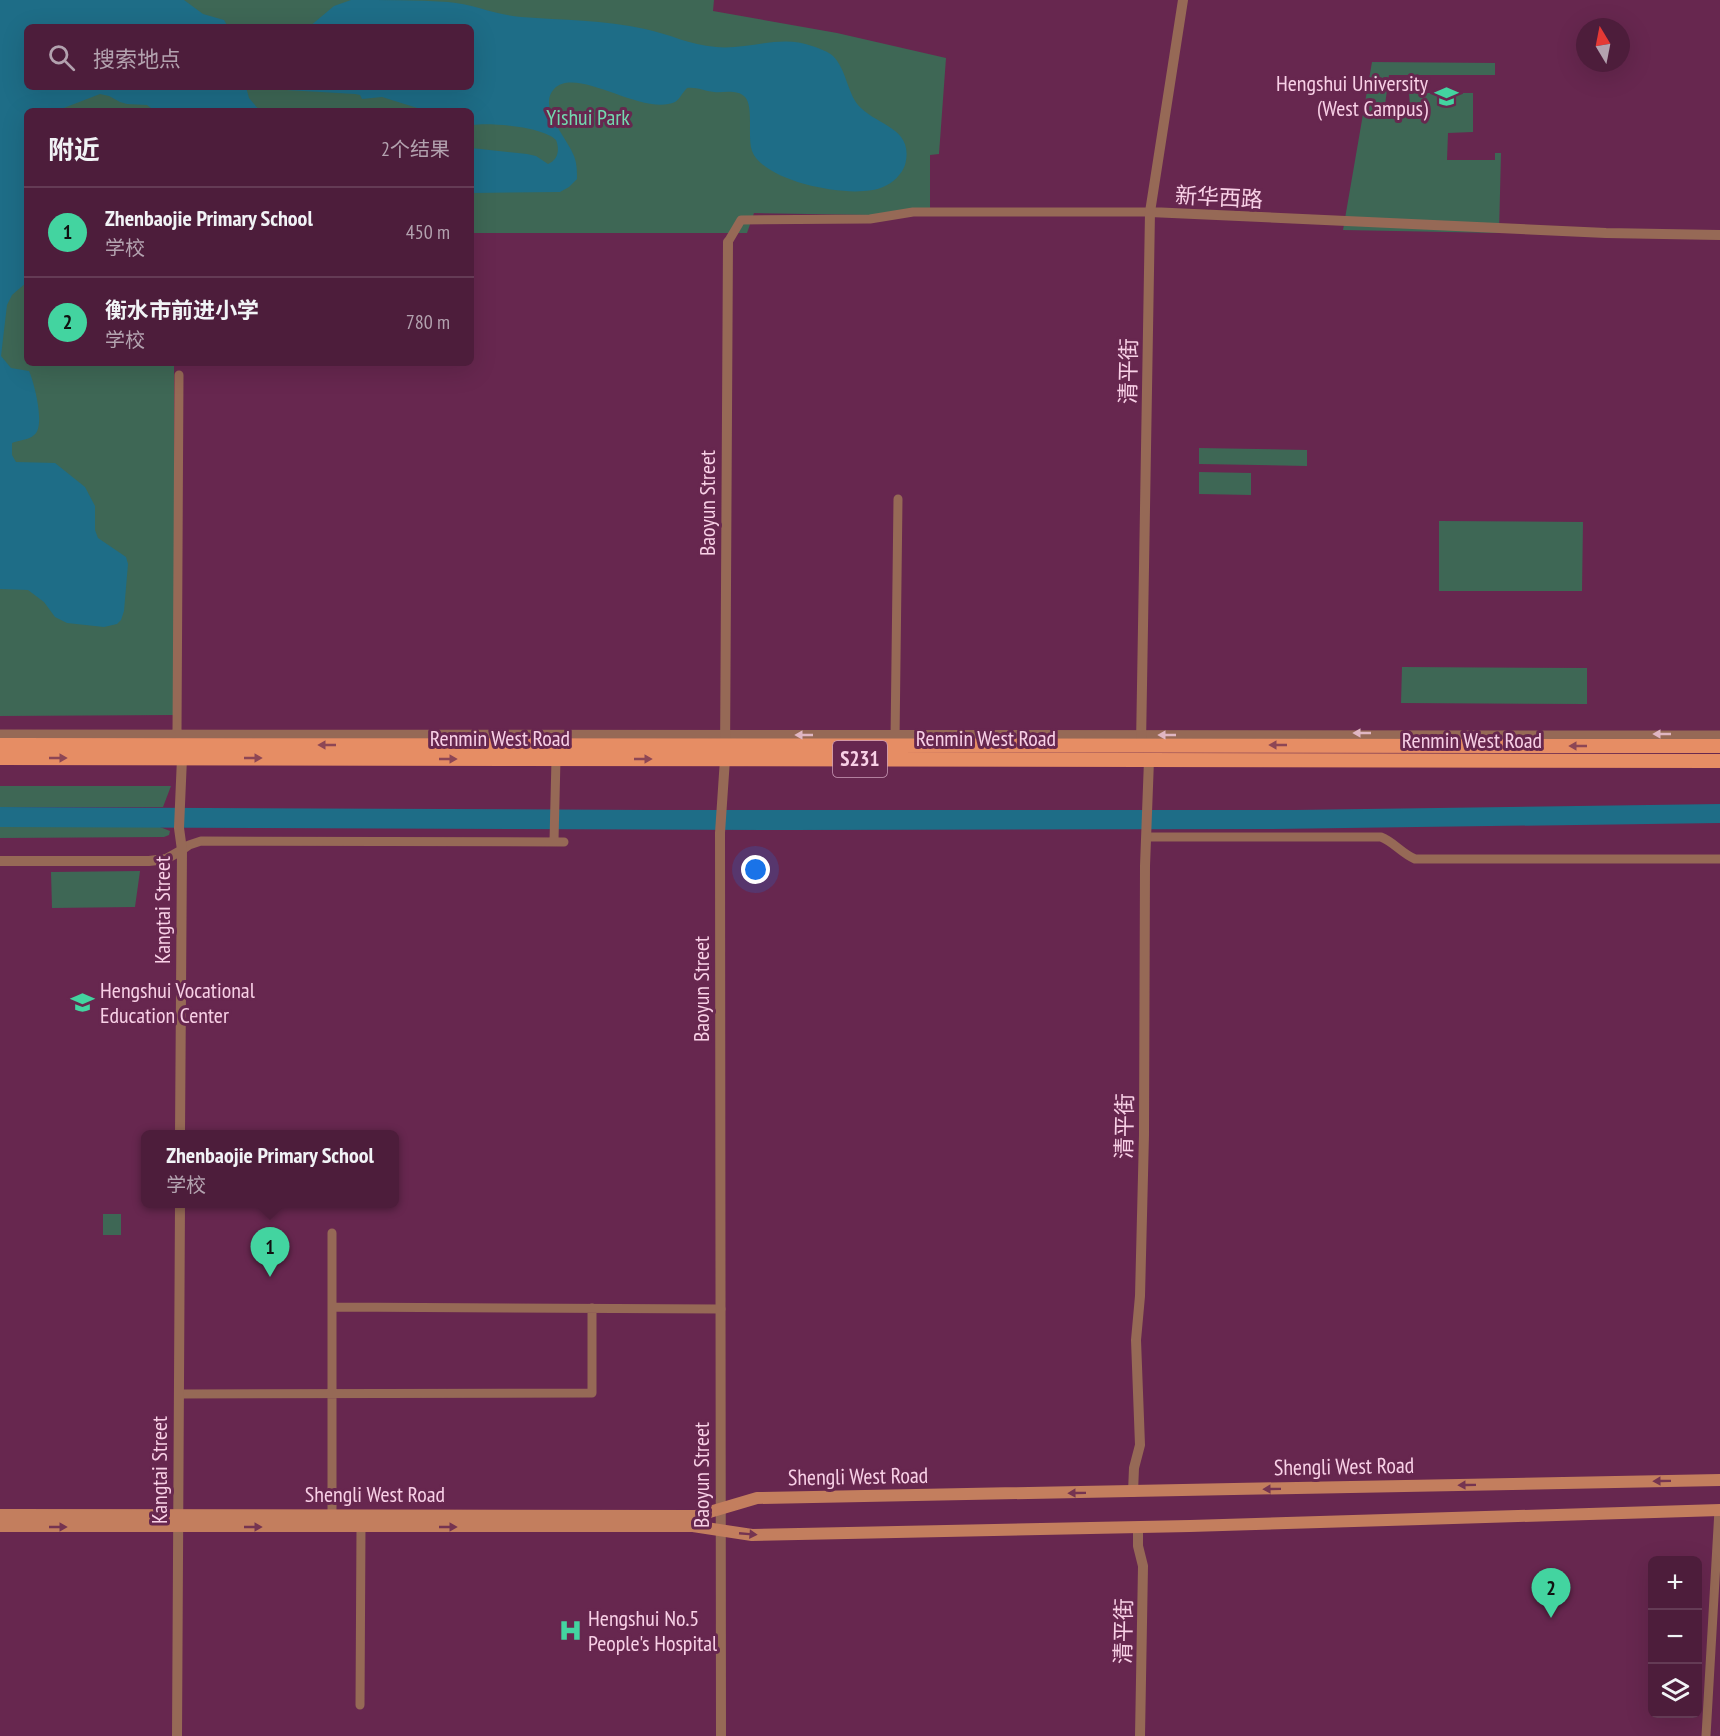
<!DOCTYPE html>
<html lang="zh">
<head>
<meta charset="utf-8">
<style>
  :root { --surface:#4d1d3b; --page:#542642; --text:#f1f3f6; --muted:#b3a2af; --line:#643b55; --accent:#43d4a0 }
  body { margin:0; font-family:"PT Sans Narrow","Noto Sans SC",sans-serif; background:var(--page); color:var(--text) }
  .controls { position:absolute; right:18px; bottom:18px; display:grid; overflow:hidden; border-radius:9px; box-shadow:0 6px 24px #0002 }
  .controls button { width:54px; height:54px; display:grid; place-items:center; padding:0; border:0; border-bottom:2px solid var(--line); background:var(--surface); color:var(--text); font:30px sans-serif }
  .compass { position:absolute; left:1576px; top:18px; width:54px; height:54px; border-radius:50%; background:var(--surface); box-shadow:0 6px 24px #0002; rotate:350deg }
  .you { position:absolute; left:756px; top:870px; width:21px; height:21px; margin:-15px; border:4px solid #fff; border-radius:50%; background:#1a73e8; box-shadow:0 0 0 9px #1a73e833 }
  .badge { display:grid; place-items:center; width:39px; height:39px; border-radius:50%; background:var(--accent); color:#111; font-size:20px; font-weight:700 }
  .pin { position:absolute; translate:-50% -50px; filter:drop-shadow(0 2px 3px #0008) }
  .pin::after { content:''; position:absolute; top:32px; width:21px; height:18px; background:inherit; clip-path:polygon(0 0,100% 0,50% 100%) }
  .popup { position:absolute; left:141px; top:1130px; width:258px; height:78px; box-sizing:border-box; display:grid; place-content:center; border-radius:9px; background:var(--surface); filter:drop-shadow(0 2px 4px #0005); font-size:20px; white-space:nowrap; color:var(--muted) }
  .popup b { font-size:22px; color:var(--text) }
  .popup::after { content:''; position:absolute; left:50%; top:100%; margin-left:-12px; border:12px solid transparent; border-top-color:var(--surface) }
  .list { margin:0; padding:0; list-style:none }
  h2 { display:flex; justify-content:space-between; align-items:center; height:78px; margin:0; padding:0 24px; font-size:26px }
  h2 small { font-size:20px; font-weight:400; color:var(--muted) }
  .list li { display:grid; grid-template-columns:39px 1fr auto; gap:18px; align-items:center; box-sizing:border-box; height:90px; padding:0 24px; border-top:2px solid var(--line) }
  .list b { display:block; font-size:22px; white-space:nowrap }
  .list p { margin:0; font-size:20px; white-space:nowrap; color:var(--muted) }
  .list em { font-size:20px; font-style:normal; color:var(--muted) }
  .icon { flex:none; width:33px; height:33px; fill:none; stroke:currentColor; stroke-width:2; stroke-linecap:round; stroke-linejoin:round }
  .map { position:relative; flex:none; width:1720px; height:1736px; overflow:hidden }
  .search { position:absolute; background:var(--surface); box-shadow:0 6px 24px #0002; left:24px; top:24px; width:450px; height:66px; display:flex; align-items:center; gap:15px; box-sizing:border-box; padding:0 21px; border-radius:9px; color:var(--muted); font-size:22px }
  .panel { position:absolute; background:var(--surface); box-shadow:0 6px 24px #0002; left:24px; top:108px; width:450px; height:258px; border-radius:9px }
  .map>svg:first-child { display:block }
</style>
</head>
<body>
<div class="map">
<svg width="1720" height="1736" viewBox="0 0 1720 1736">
  <rect width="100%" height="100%" fill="#67274f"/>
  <path fill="#3e6755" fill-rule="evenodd" d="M0,0H714L713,11L837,33L946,58L939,154L930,155V216L754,213L747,233H471V111H27V363H174V715L0,716ZM27,27H471V87H27Z
    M1372,62L1495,63V75H1389L1385,105L1410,106L1409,93H1473V132L1448,133L1447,160H1495V153H1501L1499,233L1343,230Z
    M1199,448L1307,450V466L1199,464Z
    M1199,472L1251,473V495L1199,494Z
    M1439,521L1583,522L1582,591H1439Z
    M1402,667L1587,668V704L1401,703Z
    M0,786H171L163,807H0Z
    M0,827H160L170,831L169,835L164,837L0,838Z
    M140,871L135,907L52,908L51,872Z
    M103,1214H121V1235H103Z"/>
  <path fill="#1e6d87" d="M0,0H184L203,14L224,20L228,27H27V87H246L249,98L260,111H155L147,105L127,104L120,102L109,96L100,94L56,111H27V282L12,295L7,305L1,356L11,368L29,371C34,382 46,427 34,435C29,440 19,440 12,443V455L16,462L55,463L85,487L95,506V530L98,538L126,557L128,564L124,611L121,620L117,624L104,627L67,623L55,617L44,602L28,590L0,589Z
    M351,0C383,0 416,0 448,2C473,4 496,15 521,17C562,20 604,20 645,29C670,34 689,45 716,47C748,50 781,34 812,46C818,48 829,52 833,56C846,69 847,91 858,105C876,126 915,127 905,165C902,174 893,183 883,187C855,200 764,183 752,151C747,137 754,107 745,97C737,89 723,93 714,92C704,91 697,87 687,88C682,93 680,99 675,102C642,117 577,65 554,89C537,107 568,139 574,156C577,164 577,171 577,179L569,187L560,192L471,193V148L527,154L536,156L548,164C558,160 560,150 556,140C544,127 490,122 473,125L471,128V111H427L382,97L362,99L360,95L355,94L286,90L281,87H471V27H309L334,6Z
    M1720,804V823L1274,829L787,830L0,827V807L649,810H1294Z"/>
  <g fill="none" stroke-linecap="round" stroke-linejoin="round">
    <path stroke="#966956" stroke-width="9" d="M728,242L741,220L870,219L913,212H1150
      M177,733L179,375
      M0,734L1720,735
      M895,740L898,499
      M1147,837H1381C1394,842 1401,853 1415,859H1720
      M554,841L556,759
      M182,850L189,845L201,841L564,842
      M332,1307L721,1309
      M179,1394L592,1393V1308
      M332,1515V1233
      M360,1705L361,1527
      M1706,1736L1719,1510"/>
    <path stroke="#966956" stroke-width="10" d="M1150,212L1606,233L1720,235
      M1141,745L1150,212L1183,0
      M0,861H149L166,859L182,850
      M180,1134L182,850L179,828L182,758
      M1133,1492L1134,1468L1140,1445L1136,1340L1140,1296L1144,1135L1145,866L1149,760
      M1138,1527V1546L1143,1566L1140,1736
      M177,1736L180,1204
      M721,1736L720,833L725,759L728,242"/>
    <path stroke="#c37e5e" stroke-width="12" d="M0,1515L696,1516L757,1498L1720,1480
      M0,1526H693L752,1535L1190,1526L1720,1510"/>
    <path stroke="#e68d64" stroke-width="14" d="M0,745L1720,746
      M0,758L1720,761"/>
  </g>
  <defs><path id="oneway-solid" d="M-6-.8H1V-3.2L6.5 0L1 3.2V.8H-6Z" transform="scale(1.5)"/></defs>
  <g fill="#e0b6c2">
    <use href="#oneway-solid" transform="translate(1362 733) rotate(180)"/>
    <use href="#oneway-solid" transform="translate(1662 734) rotate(-180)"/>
    <use href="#oneway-solid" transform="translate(804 735) rotate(180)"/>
    <use href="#oneway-solid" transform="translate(1167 735) rotate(180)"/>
  </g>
  <g fill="#8d4655">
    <use href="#oneway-solid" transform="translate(327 745) rotate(-180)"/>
    <use href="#oneway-solid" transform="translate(1278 745) rotate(-180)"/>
    <use href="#oneway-solid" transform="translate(1578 746) rotate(-180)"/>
    <use href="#oneway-solid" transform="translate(58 758)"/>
    <use href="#oneway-solid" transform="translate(253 758)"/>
    <use href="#oneway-solid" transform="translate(448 759)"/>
    <use href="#oneway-solid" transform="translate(643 759)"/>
  </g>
  <g fill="#753451">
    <use href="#oneway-solid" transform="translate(1662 1481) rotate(179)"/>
    <use href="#oneway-solid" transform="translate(1467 1485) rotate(179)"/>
    <use href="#oneway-solid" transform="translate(1272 1489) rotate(179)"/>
    <use href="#oneway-solid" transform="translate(1077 1493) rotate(179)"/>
    <use href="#oneway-solid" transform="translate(58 1527)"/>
    <use href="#oneway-solid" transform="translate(253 1527)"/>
    <use href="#oneway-solid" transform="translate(448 1527)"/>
    <use href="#oneway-solid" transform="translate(748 1534) rotate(5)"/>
  </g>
  <defs>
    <symbol id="university-bare" viewBox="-9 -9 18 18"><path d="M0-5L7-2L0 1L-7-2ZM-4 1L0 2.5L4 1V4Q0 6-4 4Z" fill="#43d4a0" stroke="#67274f" stroke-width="2.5" paint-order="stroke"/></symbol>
    <symbol id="school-bare" viewBox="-9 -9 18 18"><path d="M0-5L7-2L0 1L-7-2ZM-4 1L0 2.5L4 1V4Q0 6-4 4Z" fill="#43d4a0" stroke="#67274f" stroke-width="2.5" paint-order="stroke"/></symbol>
    <symbol id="hospital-bare" viewBox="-9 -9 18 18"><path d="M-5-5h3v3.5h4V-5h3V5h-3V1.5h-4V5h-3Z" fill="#43d4a0" stroke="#67274f" stroke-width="2.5" paint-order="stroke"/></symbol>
  </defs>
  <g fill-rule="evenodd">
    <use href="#university-bare" x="1430" y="80" width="33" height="33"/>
    <use href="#school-bare" x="66" y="986" width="33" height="33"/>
    <use href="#hospital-bare" x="554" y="1614" width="33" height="33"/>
  </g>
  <g text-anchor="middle" stroke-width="6" stroke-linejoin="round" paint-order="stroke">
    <rect fill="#67274f" stroke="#cc9db9" stroke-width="1.5" x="833" y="741" width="54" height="36" rx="4.5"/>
    <g font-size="21" font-weight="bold" fill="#f8d0e6">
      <text x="860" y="766">S231</text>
    </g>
    <g font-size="22" fill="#f8d0e6" stroke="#67274f" text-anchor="start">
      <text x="1428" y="91" text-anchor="end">Hengshui University<tspan x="1428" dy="25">(West Campus)</tspan></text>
      <text x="100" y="998">Hengshui Vocational<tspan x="100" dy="25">Education Center</tspan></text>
      <text x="588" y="1626">Hengshui No.5<tspan x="588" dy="25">People's Hospital</tspan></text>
    </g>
    <g font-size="22" fill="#73d9af" stroke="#67274f">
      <text x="588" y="125">Yishui Park</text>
    </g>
    <g font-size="22" fill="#f8d0e6" stroke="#67274f">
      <text transform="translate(1219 197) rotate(3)" y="8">新华西路</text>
      <text transform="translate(1128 371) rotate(-89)" y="8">清平街</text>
      <text transform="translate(707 503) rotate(-90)" y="8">Baoyun Street</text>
      <text x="500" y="746">Renmin West Road</text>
      <text x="986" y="746">Renmin West Road</text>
      <text x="1472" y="748">Renmin West Road</text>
      <text transform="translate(162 910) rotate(-90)" y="8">Kangtai Street</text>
      <text transform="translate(701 989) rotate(-90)" y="8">Baoyun Street</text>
      <text transform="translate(1124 1126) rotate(-89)" y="8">清平街</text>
      <text transform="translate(1344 1466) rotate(-1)" y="8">Shengli West Road</text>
      <text transform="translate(159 1470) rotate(-90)" y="8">Kangtai Street</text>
      <text transform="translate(701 1475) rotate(-90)" y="8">Baoyun Street</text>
      <text transform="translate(858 1476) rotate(-1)" y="8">Shengli West Road</text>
      <text x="375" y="1502">Shengli West Road</text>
      <text transform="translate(1123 1631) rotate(-89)" y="8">清平街</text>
    </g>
  </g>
</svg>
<div class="controls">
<button>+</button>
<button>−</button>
<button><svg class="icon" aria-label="layers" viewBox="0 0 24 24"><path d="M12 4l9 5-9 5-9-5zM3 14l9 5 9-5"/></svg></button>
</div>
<svg class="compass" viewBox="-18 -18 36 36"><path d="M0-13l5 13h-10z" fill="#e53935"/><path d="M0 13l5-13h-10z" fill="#b3a2af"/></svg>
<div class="you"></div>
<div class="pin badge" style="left:270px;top:1277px">1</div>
<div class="popup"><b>Zhenbaojie Primary School</b>学校</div>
<div class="pin badge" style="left:1551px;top:1618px">2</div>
<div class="search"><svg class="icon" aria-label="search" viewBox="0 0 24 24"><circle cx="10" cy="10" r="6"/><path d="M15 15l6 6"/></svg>搜索地点</div>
<section class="panel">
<h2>附近<small>2个结果</small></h2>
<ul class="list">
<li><span class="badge">1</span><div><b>Zhenbaojie Primary School</b><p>学校</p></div><em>450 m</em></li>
<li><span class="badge">2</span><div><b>衡水市前进小学</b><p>学校</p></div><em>780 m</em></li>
</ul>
</section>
</div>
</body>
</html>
